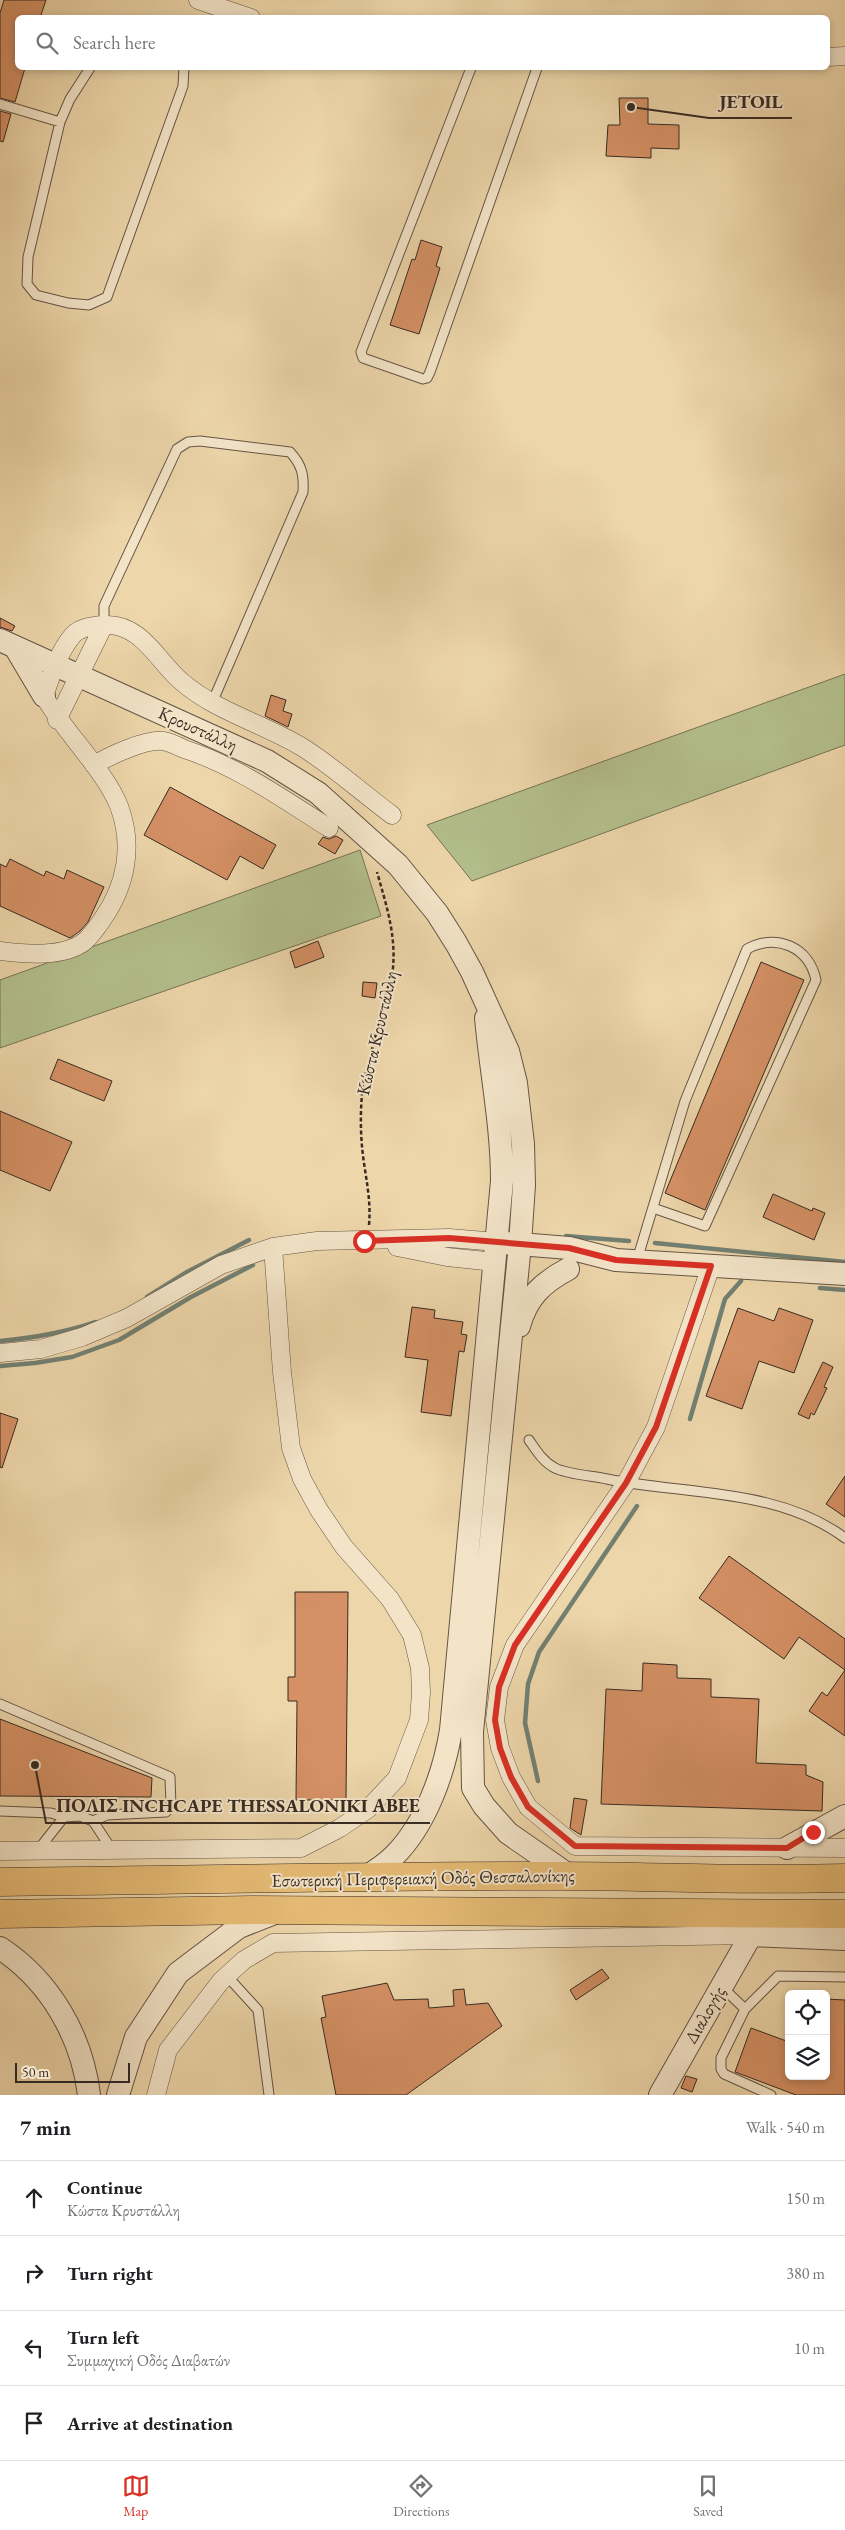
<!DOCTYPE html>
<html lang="en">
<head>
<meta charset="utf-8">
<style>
  :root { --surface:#fff; --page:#f6f6f6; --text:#202124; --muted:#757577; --line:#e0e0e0; --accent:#d93025 }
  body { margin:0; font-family:"EB Garamond",serif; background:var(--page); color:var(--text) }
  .controls { position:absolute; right:15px; bottom:15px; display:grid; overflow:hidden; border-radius:8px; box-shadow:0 2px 8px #0003 }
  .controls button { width:45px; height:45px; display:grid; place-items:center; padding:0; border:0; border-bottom:1px solid var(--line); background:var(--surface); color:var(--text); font:25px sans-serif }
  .scale { position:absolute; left:15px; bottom:12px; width:115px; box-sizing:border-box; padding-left:5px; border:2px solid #372a23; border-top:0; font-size:14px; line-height:18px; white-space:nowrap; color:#372a23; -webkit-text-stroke:4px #f3e4c8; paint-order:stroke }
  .stop { position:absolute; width:15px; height:15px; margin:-11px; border:4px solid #d93025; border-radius:50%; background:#fff }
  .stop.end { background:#d93025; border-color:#fff; box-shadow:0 1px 5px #0008 }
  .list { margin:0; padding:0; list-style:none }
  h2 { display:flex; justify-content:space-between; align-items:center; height:65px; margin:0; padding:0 20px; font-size:21px }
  h2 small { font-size:16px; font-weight:400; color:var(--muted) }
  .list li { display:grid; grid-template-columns:32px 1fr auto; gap:15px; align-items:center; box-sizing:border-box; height:75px; padding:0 20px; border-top:1px solid var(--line) }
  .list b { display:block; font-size:19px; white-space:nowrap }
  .list p { margin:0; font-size:16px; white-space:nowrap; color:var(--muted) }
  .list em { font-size:16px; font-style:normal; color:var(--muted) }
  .icon { flex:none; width:28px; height:28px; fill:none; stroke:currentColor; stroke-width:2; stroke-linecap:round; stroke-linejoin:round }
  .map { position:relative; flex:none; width:845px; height:2095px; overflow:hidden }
  .search { position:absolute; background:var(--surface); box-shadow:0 2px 8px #0003; left:15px; right:15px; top:15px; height:55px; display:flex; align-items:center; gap:12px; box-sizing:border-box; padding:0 18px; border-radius:8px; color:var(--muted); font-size:19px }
  .sheet { height:365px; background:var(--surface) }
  nav { display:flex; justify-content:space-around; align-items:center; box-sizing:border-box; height:70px; border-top:1px solid var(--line); background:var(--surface); font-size:14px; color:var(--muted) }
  nav a { display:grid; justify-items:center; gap:2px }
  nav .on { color:var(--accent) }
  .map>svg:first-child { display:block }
</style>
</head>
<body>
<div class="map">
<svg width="845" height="2095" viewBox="0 0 845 2095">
  <rect width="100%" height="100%" fill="#edd6aa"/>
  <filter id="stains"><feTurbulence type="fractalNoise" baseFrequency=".004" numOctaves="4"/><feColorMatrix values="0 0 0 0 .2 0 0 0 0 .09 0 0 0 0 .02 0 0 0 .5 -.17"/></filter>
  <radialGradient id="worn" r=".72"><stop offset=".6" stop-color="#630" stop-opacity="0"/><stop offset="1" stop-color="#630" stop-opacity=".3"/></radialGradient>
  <path fill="#b3bf8c" stroke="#757458" d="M845,674V745L472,881L427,825Z
    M360,850L381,916L0,1048V980Z"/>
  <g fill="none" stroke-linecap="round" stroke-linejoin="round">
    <path stroke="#728072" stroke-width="4.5" d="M566,1236L629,1241
      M655,1243L845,1262
      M820,1288L845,1290
      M147,1297L187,1272L249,1240
      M0,1341C33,1338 64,1333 96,1322
      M0,1366L35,1363L72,1357L119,1340L191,1297L253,1265
      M690,1419L725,1299L741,1281
      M538,1781L525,1723L528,1684L539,1652L637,1506"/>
  </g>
  <path fill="#d59165" stroke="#372a23" d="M4,0H46L40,18H18V68H25L15,102L0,98V13Z
    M619,98H648V124L679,125V149L651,148V158L606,156L608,125H620Z
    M0,111L11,114L3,142L0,141Z
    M421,240L442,247L436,266L440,268L419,334L390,325L412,259L415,260Z
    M0,618L15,626L12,631L0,627Z
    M271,695L286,700L283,711L292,714L288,727L265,716Z
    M170,787L276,845L263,869L240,856L227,880L144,835Z
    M336,836L343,840L335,854L318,844L323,837L329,839Z
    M10,859L44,876L46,871L64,879L67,870L104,887L88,922L80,931L70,938L0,906V864L6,867Z
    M318,941L324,957L295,968L290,952Z
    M761,962L804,980L705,1210L665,1193Z
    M363,982L377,983L375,998L362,996Z
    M58,1059L112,1081L104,1101L50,1079Z
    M0,1111L72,1142L50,1191L0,1170Z
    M773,1194L812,1211L813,1208L825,1213L814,1240L763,1217Z
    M412,1307L435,1310L434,1318L463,1322L461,1334L467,1335L464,1352L459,1351L451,1416L421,1412L428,1360L405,1357Z
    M738,1308L774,1321L779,1308L813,1320L794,1373L759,1361L742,1409L706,1396Z
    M823,1362L833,1367L824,1387L827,1388L814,1415L811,1413L809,1419L798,1414Z
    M0,1413L18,1419L2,1468L0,1467Z
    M845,1476V1517L826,1504Z
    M729,1556L845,1639V1736L809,1711L822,1692L827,1696L845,1670L799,1637L784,1659L699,1598Z
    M295,1592H348L346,1800H296L297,1701H288V1677H295Z
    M643,1663L677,1665V1678L711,1679V1697L759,1699L756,1763L806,1765V1775L823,1782L822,1811L601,1804L606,1689L642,1691Z
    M0,1719L152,1778L151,1797L0,1796Z
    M574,1798L587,1800L581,1835L570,1828Z
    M602,1969L609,1978L576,2000L570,1990Z
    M387,1983L394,2000L428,1999L429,2008L454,2006L453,1990L464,1989L466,2005L488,2003L502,2026L406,2095H336L321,2018L326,2017L322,1996Z
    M826,1999L845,2000V2095H796L735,2072L751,2028L789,2042V2076H826Z
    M686,2076L697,2079L692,2092L681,2088Z"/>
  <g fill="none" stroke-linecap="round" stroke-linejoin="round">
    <defs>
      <path id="service" d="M90,68L70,99L60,122L28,257L27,284L36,295L68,303L89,305L107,297L183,86L184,68
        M471,68L361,352L363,358L423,379L427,378L430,372L537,68
        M0,104L60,122
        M104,625V606L177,449L188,442L200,441L290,452C302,465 304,475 303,492L212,703
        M637,1260L685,1101L747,949C777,933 809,947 816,980L705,1226L653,1208
        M529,1440C536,1450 543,1462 555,1468C566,1474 593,1476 607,1479C686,1495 778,1488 845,1538
        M0,1704L170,1777L171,1806L166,1812L107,1815L93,1821
        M0,1811L51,1813L64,1817L80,1816L93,1821L112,1850
        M38,1850L64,1817
        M227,1976L258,2010L269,2095
        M723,1988L745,2009
        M771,2095L724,2074L721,2069V2058L745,2009L778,1976L845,1977"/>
      <path id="minor" d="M198,0L251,18
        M828,57L845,56
        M57,720L104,625
        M94,765C109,756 145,739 163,741C170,742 178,746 184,749C237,766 283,799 329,828
        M0,951C25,954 64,958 85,941C91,936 97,927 102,920C126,886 134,846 119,806C104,769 64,732 44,696C51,676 59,651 73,635C80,627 96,625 106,625C142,624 158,662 182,682C217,712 262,723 302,747C334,767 362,793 392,815
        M397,1247L447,1257L495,1262
        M711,1266L656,1427L626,1483L515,1645L499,1687L495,1720L500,1748L511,1777L528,1807L575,1846L845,1848
        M0,1353L41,1349L82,1337L127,1318L221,1265L273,1247L317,1241L449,1238L498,1242
        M0,1851L301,1848L340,1828L368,1809L397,1778L419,1720L421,1693L420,1668L412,1635L390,1599L344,1547L319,1510L302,1479L291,1448L282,1372L273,1247
        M156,2095L168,2050L221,1981L244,1960L273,1943L751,1935"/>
      <path id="tertiary" d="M0,640L267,761L318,793L398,865L437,913L456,943L472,972L508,1051L516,1083L523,1144L524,1185L520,1244L472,1732L473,1788L484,1806L508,1833L570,1876
        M15,647L44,696
        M506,1243L569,1248L616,1260L845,1274
        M519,1326C527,1297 542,1283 568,1269
        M787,1848L845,1816
        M363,1879C374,1872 385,1865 394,1856C426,1824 444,1773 451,1730L502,1181C502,1126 491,1073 486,1018
        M0,1948C50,1981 82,2036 89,2095
        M118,2095L136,2037L178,1973L239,1927L277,1912
        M660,2095L751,1935L845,1939"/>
      <path id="trunk" d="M0,1882C184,1880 368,1876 552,1876C650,1876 747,1881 845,1878
        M0,1914L252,1910L845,1914"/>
    </defs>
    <use href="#service" stroke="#645545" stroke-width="11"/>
    <use href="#minor" stroke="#645545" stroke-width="19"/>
    <use href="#tertiary" stroke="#645545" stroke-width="24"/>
    <use href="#trunk" stroke="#372a23" stroke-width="29"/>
    <path stroke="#372a23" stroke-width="2.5" stroke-dasharray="4 2.5" stroke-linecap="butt" d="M369,1225C371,1203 367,1184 364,1163C360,1137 360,1110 363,1084L393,968C396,934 386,904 377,872"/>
    <use href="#service" stroke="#f3e4c8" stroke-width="9"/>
    <use href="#minor" stroke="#f3e4c8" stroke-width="18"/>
    <use href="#tertiary" stroke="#f3e4c8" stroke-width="22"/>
    <use href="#trunk" stroke="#e6bb75" stroke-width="28"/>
  </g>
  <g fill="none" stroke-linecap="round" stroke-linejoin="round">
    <path stroke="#d93025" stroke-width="6" d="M364,1241L449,1238L569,1248L616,1260L711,1266L656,1427L626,1483L515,1645L499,1687L495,1720L500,1748L511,1777L528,1807L575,1846L787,1848L813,1832"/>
  </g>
  <g text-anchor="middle" stroke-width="4" stroke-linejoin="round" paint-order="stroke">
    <g font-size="18" fill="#372a23" stroke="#f3e4c8">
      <text transform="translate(198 729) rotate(24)" y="6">Κρουστάλλη</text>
      <text transform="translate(377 1033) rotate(-77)" y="6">Κώστα Κρυστάλλη</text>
      <text transform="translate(423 1878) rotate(-1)" y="6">Εσωτερική Περιφερειακή Οδός Θεσσαλονίκης</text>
      <text transform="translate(705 2015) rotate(-60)" y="6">Διαλογής</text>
    </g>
  </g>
  <path fill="none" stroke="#372a23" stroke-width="2" d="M631 107L709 118H792M35 1765L46 1823H430"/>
  <g fill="#372a23" stroke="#f3e4c8" stroke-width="2">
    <circle cx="631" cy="107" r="5"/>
    <circle cx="35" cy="1765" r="5"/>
  </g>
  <g font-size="19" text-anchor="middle" font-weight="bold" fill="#372a23" stroke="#f3e4c8" stroke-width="4" stroke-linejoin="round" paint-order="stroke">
    <text x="751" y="108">JETOIL</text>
    <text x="238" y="1812">ΠΟΛΙΣ INCHCAPE THESSALONIKI ΑΒΕΕ</text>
  </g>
  <rect width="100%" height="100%" filter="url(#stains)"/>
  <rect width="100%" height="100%" fill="url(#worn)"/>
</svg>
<div class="controls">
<button><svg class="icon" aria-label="locate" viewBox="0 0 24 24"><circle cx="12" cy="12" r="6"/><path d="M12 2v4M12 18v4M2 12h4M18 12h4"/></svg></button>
<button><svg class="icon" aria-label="layers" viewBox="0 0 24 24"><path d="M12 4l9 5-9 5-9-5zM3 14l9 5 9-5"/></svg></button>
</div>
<div class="scale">50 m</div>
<div class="stop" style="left:364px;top:1241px"></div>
<div class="stop end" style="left:813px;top:1832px"></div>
<div class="search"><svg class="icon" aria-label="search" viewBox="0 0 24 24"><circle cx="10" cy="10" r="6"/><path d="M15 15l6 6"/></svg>Search here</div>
</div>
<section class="sheet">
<h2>7 min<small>Walk · 540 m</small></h2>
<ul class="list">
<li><svg class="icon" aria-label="ahead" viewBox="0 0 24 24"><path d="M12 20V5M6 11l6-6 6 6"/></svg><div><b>Continue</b><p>Κώστα Κρυστάλλη</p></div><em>150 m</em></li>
<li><svg class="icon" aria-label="right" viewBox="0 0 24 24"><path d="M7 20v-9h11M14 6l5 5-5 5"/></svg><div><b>Turn right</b></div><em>380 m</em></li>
<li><svg class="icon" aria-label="left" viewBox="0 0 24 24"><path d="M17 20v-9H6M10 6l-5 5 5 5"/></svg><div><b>Turn left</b><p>Συμμαχική Οδός Διαβατών</p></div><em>10 m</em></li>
<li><svg class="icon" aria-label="arrive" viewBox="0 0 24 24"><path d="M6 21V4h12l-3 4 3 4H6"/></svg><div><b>Arrive at destination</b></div></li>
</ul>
</section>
<nav>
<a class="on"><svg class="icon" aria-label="map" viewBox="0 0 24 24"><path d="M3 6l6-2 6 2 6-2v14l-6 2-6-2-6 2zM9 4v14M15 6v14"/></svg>Map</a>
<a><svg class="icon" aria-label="directions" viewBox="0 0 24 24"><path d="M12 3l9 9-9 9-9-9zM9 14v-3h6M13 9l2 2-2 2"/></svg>Directions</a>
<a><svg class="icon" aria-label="saved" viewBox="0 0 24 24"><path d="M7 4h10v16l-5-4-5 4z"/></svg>Saved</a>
</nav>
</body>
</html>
